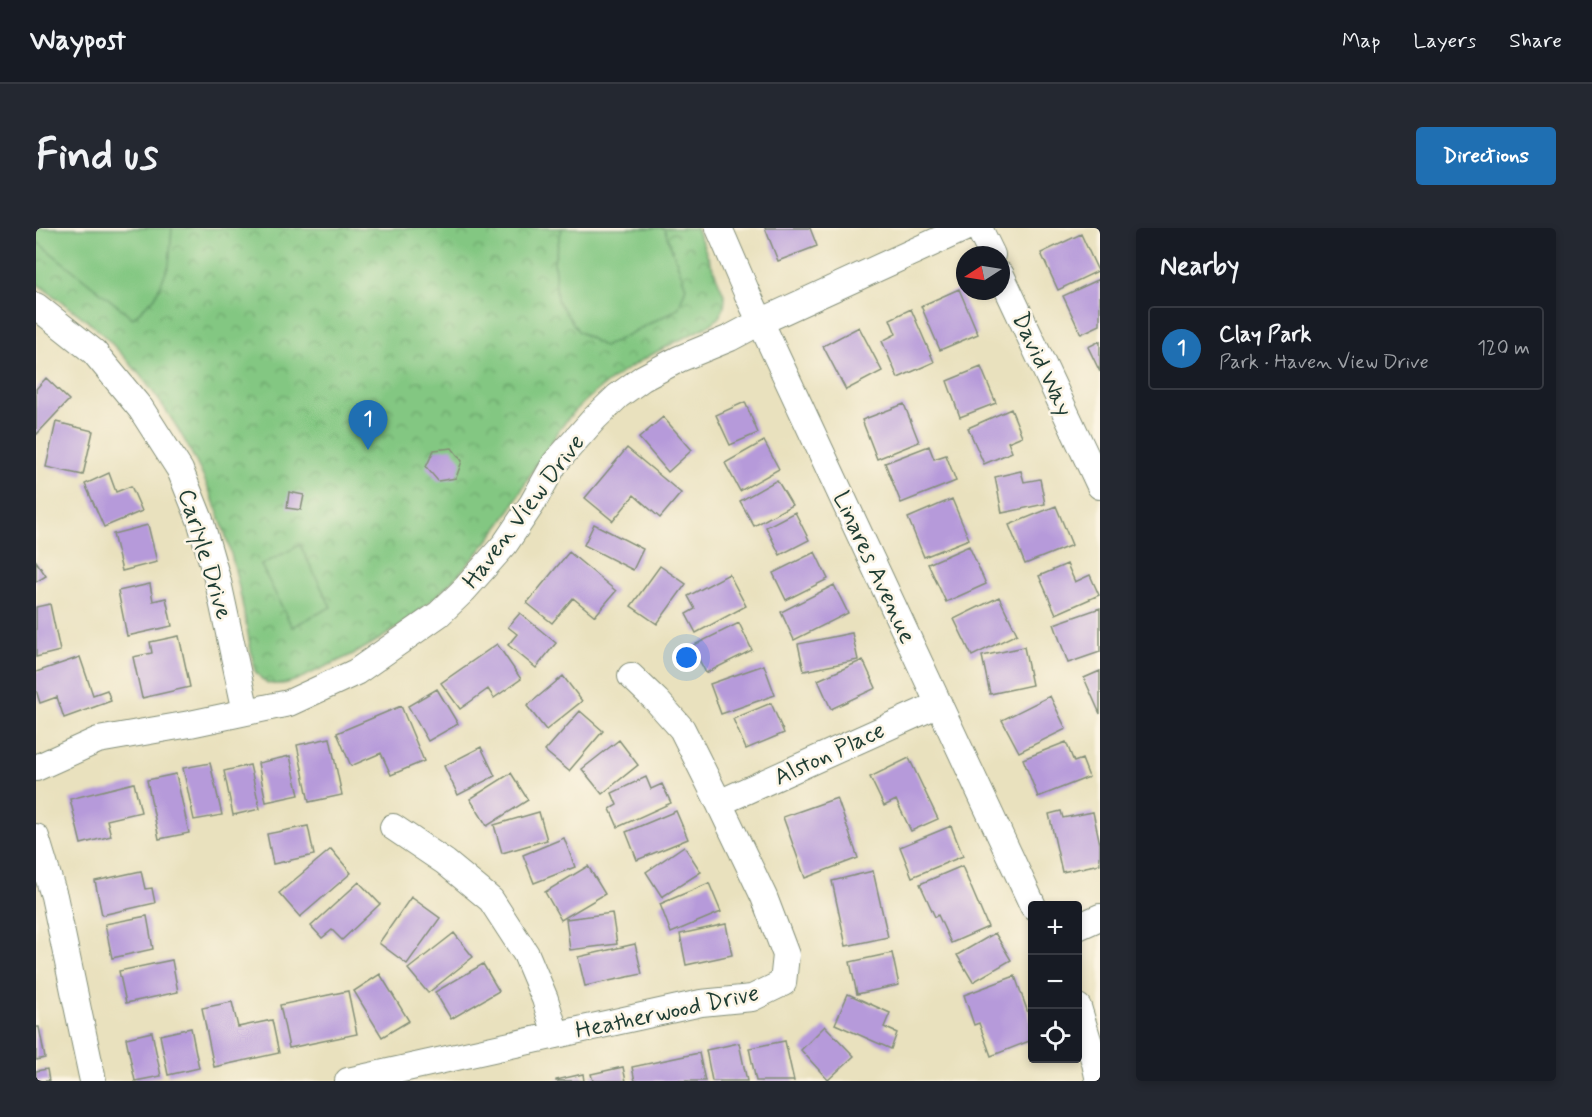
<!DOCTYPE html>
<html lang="en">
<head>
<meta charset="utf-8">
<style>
  :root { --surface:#171b24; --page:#242831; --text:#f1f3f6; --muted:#9ea1a6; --line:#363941; --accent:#1f6fb2 }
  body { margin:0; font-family:Mynerve,sans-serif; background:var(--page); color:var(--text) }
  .controls { position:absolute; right:18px; bottom:18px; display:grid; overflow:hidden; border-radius:6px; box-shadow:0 3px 9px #0003 }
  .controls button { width:54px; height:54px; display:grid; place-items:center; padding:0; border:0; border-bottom:2px solid var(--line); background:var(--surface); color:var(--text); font:30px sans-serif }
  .compass { position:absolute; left:920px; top:18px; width:54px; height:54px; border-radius:50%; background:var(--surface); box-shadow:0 3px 9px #0003; rotate:258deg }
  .you { position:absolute; left:651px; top:430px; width:21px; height:21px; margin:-15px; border:4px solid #fff; border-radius:50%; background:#1a73e8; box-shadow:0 0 0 9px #1a73e833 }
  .badge { display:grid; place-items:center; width:39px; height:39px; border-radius:50%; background:var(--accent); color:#fff; font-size:20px; font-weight:700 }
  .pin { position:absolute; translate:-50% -50px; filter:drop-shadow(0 2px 3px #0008) }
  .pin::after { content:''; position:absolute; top:32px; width:21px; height:18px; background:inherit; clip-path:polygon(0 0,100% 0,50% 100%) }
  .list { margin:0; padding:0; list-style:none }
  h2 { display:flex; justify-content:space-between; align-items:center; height:78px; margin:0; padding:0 24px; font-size:26px }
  h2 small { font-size:20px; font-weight:400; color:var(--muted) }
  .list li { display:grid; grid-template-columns:39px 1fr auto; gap:18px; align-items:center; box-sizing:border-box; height:84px; margin:0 12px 12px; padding:0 12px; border:2px solid var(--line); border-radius:6px }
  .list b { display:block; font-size:22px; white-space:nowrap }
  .list p { margin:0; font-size:20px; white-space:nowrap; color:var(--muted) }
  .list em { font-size:20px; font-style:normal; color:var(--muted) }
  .icon { flex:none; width:33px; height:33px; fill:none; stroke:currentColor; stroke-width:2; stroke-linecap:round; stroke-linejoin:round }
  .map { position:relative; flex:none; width:1064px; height:853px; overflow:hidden; border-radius:6px }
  header { display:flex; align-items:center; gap:36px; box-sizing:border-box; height:84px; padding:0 30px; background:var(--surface); border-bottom:2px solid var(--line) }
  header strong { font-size:28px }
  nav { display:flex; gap:33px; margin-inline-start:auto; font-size:21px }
  .intro { display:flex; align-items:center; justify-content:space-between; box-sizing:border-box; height:144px; padding:0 36px }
  h1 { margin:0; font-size:42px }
  .button { padding:15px 27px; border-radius:6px; background:var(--accent); color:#fff; font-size:21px; font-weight:700 }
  main { display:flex; gap:36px; padding:0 36px }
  aside { flex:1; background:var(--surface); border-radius:6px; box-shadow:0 3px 9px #0003 }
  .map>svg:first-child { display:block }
</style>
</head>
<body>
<header>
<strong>Waypost</strong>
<nav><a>Map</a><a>Layers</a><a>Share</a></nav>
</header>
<div class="intro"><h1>Find us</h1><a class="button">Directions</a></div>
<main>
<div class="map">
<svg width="1064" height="853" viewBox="0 0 1064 853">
  <defs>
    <pattern id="park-crowns" width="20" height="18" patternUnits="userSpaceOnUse" patternTransform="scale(1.5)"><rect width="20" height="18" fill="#83c782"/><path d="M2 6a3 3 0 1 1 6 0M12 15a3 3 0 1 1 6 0" fill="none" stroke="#6ba36b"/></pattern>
  </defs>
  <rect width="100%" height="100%" fill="#fcf5e5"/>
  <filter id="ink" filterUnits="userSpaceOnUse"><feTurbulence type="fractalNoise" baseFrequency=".0167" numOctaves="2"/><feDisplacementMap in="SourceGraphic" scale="12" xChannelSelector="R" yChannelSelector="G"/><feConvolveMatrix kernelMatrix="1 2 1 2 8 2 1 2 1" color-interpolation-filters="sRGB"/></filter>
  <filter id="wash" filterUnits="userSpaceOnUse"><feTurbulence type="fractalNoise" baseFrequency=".008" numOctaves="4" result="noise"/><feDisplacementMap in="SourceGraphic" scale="24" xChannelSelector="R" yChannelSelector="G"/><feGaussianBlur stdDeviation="1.35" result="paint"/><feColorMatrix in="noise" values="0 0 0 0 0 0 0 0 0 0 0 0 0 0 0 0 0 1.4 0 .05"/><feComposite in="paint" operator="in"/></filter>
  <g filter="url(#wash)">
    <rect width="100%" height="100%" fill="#e9e1be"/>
    <path fill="url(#park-crowns)" stroke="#51825b" stroke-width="1.5" d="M0,0H660L689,69C689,85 682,93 668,100C620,123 572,147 535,187C525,198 517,212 509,224C492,246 482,272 466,294C429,345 381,392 325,422C312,429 298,435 284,441C269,448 245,463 228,453C225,451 222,446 219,443C210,397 203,350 189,305C164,227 121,158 62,102C43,85 20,70 0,55Z"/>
    <path fill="#83c782" stroke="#51825b" stroke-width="1.5" d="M0,0H136L133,37L119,69L97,90L0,13Z
      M526,0H628L650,59L643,79L636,84L568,119L542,103L521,72L518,33Z
      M264,317L295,379L256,399L225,337Z"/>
    <g id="blocks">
      <path fill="#b69ada" d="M729,0H774L781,18L742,33Z
        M1045,6L1062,43L1022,62L1005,25Z
        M1064,51V97L1045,106L1027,68Z
        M923,61L942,106L904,122L885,78Z
        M875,81L898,134L862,150L846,113L860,106L854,91Z
        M823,99L846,143L810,162L787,118Z
        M1064,113V144L1052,119Z
        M945,139L960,175L924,189L911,153Z
        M10,150L33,172L0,207V161Z
        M709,174L722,205L694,217L680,187Z
        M868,176L883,214L841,231L826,192Z
        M975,181L986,208L972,214L976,224L948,236L932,200Z
        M627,189L656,222L632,244L603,210Z
        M20,194L57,203L47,247L10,239Z
        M728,213L743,241L704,263L689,235Z
        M893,218L898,231L910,227L920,253L865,275L849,235Z
        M416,220L426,233L420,250L402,253L390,239L398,222Z
        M591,220L645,265L624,290L598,267L577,293L549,270Z
        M985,243L988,254L1004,251L1009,276L966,285L959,249Z
        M73,245L80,264L95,258L106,283L68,299L49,256Z
        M741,252L756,277L718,298L704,273Z
        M253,264L268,267L265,282L251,280Z
        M916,271L933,311L888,329L872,290Z
        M1020,278L1036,317L989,336L973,297Z
        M759,284L773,312L744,327L730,299Z
        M558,296L607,321L597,342L548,317Z
        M112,297L121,334L86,343L77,306Z
        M933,318L950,356L910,374L892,336Z
        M533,324L580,363L559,388L537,370L516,395L491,375Z
        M779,324L792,351L750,372L737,345Z
        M0,333L10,348L0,354Z
        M1031,336L1039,354L1054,347L1063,367L1020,386L1003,348Z
        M624,338L650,356L621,396L595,378Z
        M693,346L710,378L660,405L650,386L659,381L652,368Z
        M114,356L117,373L130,370L136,398L91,408L82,363Z
        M798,357L812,385L758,412L745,384Z
        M963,369L981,406L936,428L918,391Z
        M14,376L24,423L0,429V379Z
        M1064,380V424L1032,435L1018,396Z
        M484,385L520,415L500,440L472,417L481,406L472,399Z
        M703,395L716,422L670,445L656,418Z
        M816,405L822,432L768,443L762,416Z
        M143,408L154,459L106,470L97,429L116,425L114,414Z
        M461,416L485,451L458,470L452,461L424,481L405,455Z
        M988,419L996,457L954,466L946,428Z
        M44,429L57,467L71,462L75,473L28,490L21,469L4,475L0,462V444Z
        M827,432L840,460L795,481L782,452Z
        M728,437L739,467L685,486L674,456Z
        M1064,443V486L1048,450Z
        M527,448L546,473L510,502L491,478Z
        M401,461L422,496L392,513L372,478Z
        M1014,468L1030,501L983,524L966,492Z
        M735,475L748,505L710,521L697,491Z
        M365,478L388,533L355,547L345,525L315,538L301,505Z
        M544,483L567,503L533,543L509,523Z
        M294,510L306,567L273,574L261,517Z
        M583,512L602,537L566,566L546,541Z
        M1030,514L1038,534L1046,531L1053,549L1002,569L987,531Z
        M445,519L459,548L422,567L408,538Z
        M254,528L263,567L230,574L222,535Z
        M873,530L902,591L875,603L860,572L848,578L834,549Z
        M174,535L186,587L158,592L147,540Z
        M214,537L224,581L197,587L188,543Z
        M475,545L492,572L451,598L434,571Z
        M140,546L153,605L123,611L111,552Z
        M610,549L615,561L626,556L635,575L582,599L574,581L581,577L576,565Z
        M98,555L105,584L71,592L75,608L45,616L34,571Z
        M801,570L822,630L769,650L747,589Z
        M640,583L652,611L601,632L590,604Z
        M1025,583L1027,590L1057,584L1064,616V636L1026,644L1013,586Z
        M503,584L511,612L466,625L458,597Z
        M272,598L278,627L237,636L231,606Z
        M915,598L927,628L876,649L864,619Z
        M528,610L539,639L498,655L487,627Z
        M648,618L665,644L626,669L610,644Z
        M295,621L315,645L264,689L243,665Z
        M552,638L569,666L525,692L509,664Z
        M926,638L952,699L915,715L902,687L899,689L884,656Z
        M105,643L109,661L116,660L119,675L66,687L59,653Z
        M837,643L852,709L810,718L796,653Z
        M323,654L344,676L306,712L296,702L286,710L275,698Z
        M673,655L685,684L635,705L624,676Z
        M375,669L404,690L371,736L343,715Z
        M576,685L581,716L534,722L530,691Z
        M111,688L117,721L76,730L69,696Z
        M690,696L696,727L650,737L644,706Z
        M418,705L437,729L392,765L372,741Z
        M959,705L975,732L937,754L921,727Z
        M599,716L606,746L549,758L542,729Z
        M856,725L863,757L821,766L814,734Z
        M136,732L142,764L90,775L83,743Z
        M447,736L463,763L415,791L399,764Z
        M344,746L373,793L346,809L318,763Z
        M979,748L996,796V812L955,828L943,795L938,797L928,767Z
        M312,763L321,806L253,820L244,777Z
        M812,766L854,785L848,799L861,805L855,821L799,796Z
        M196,774L202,799L236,792L243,825L178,839L166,780Z
        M789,798L818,828L792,852L765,822Z
        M0,799H3L9,830L0,832Z
        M155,800L163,840L132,847L124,807Z
        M116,804L125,848L99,853L90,810Z
        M749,813L758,853H720L713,820Z
        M703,815L711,853H676L670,822Z
        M663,825L669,853H599L596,839Z
        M587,839L590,853H557L555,846Z
        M11,841L13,853H0V843Z
        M547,846L548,853H520V852Z"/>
    </g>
  </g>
  <g filter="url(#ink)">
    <use href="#blocks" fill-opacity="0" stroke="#848f79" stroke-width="1.5"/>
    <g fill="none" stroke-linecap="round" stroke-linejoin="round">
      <defs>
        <path id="street" d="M683,0L711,65L997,678
          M943,0L956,27
          M965,47L1064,258
          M0,78L58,124L105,181L144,242L164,292L182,354L210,484
          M0,540L62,512L154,496L253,475L320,444L403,386L428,362L469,316L496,276L519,235L559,190L582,168L607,150L643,131L694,110L724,94L929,0
          M683,575L903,476
          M357,599L409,634L455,672L490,726L509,771L520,807
          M0,609L18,668L57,853
          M1042,699L1064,689
          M1042,779L1059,835L1063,853
          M312,853L665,775L716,770L747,755L750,727L728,669L683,575L646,501L621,473L595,448"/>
      </defs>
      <use href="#street" stroke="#848f79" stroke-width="28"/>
      <use href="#street" stroke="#fff" stroke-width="26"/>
    </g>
  </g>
  <g text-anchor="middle" stroke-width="5" stroke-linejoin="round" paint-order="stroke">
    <g font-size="24" fill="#1f3d34" stroke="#fcf5e5">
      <text transform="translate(1007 136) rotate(65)" y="8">David Way</text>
      <text transform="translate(487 283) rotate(-53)" y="8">Haven View Drive</text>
      <text transform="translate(170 326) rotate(73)" y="8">Carlyle Drive</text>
      <text transform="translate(839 339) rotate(65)" y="8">Linares Avenue</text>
      <text transform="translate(793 525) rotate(-25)" y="8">Alston Place</text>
      <text transform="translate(631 783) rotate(-12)" y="8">Heatherwood Drive</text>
    </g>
  </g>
</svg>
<div class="controls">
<button>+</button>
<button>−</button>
<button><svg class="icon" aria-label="locate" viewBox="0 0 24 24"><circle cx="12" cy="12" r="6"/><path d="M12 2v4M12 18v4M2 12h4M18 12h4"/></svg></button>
</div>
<svg class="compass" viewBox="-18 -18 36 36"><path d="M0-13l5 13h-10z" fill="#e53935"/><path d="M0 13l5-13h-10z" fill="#9ea1a6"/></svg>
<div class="you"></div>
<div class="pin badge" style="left:332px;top:222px">1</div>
</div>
<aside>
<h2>Nearby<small></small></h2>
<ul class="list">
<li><span class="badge">1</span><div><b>Clay Park</b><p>Park · Haven View Drive</p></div><em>120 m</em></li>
</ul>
</aside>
</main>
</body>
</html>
